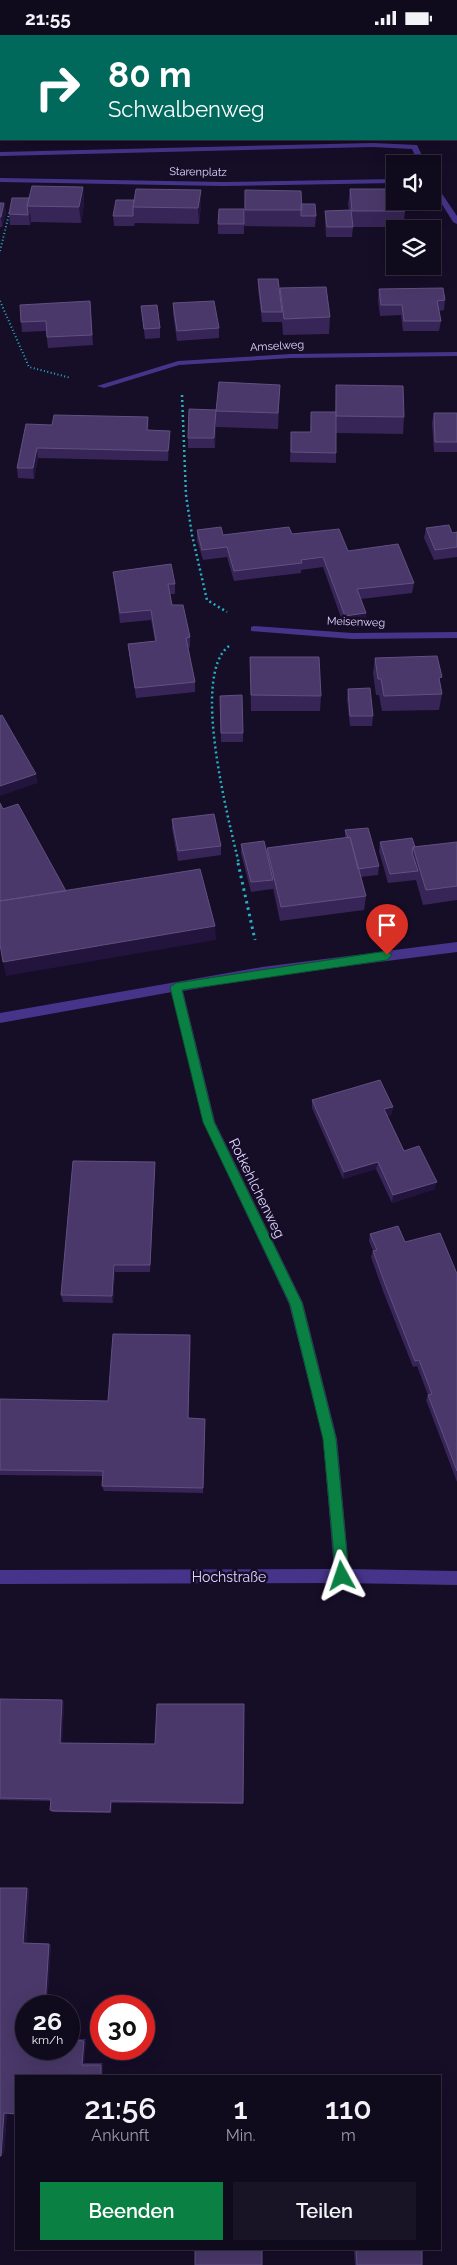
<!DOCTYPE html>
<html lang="de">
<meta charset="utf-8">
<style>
:root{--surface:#100a1d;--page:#191326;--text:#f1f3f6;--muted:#9c9aa4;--line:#302b3b;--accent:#0b8043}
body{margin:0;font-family:Raleway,sans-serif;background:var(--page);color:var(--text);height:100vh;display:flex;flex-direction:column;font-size:19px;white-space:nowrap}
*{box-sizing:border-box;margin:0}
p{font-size:16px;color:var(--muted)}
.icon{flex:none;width:28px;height:28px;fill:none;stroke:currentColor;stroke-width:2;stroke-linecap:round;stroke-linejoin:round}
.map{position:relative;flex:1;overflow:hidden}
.sheet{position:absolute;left:15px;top:2040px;width:426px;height:175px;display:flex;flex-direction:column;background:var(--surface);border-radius:0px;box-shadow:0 5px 20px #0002,0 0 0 1px var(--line)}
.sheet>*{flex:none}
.guide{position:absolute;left:0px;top:0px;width:458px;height:105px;box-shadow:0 5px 20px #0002,0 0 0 1px var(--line);background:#00695c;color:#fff;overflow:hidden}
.tools{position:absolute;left:386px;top:120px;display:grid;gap:10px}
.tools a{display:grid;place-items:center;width:55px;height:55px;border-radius:0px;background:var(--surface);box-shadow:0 5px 20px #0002,0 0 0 1px var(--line);font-size:25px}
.speed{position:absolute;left:15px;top:1960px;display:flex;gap:10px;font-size:25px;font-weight:700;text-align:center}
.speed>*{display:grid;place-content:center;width:65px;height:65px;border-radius:50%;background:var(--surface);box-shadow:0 5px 20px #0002,0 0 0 1px var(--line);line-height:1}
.speed small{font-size:12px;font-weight:400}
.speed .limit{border:8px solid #d22;background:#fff;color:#111}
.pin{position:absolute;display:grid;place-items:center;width:42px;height:42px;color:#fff;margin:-51px -21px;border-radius:50% 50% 50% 0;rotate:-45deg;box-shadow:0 0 5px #0007}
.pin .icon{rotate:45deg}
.me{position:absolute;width:55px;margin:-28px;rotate:355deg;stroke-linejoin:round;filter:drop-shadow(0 0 4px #0008)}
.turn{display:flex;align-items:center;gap:18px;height:105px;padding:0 25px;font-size:22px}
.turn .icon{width:65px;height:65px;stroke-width:2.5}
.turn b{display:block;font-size:35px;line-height:42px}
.eta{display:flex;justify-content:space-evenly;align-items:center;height:85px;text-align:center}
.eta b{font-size:30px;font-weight:600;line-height:35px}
.primary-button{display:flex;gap:10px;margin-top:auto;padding:10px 25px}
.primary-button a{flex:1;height:58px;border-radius:0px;background:var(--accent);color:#fff;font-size:20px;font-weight:600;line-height:58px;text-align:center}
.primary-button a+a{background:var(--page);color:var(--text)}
.status{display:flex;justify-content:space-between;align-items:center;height:35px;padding:0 25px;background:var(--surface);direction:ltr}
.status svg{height:14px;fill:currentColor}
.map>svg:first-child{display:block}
.green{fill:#102d32}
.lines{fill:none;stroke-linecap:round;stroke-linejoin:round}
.path-far2{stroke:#25b1c1;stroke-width:2;stroke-dasharray:1 2.5;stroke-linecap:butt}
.path-far1{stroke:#25b1c1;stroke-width:2.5;stroke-dasharray:2 3;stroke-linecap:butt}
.path{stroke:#25b1c1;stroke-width:3;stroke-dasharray:2.5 4;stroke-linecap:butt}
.minor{fill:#46348a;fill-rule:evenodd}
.wall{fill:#372557}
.shaded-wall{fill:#22143c}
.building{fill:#493869;stroke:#615080}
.route{fill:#0b8043;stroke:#07532c}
.labels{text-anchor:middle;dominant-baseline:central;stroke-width:5;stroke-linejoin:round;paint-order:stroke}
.far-street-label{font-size:11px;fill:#e0d3ff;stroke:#160d27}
.street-label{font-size:14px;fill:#e0d3ff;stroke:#160d27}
</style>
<div class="status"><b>21:55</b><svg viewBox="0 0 49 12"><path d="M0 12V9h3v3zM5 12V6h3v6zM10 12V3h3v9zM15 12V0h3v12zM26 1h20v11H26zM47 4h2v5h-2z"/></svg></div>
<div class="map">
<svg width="457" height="2230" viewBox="0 0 457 2230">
<rect width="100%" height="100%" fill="#160d27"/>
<!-- green -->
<path class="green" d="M0,0H457V44L456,1H1V41Z"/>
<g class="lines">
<!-- path-far2 -->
<path class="path-far2" d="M0,216L10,175
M0,266L29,332L71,343"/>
<!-- path-far1 -->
<path class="path-far1" d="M182,360L186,460L192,500L207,565L227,577
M229,611C190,640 229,786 239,829"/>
<!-- path -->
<path class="path" d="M238,828L255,905"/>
<!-- minor -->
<path class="minor" d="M373,108L417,110L426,129H419L412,114L373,112L0,121V117Z
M0,143L223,147L395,144V148L223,151L0,147Z
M432,144L457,181V189L453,187L432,153Z
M457,317V321L291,323L179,330L104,353L97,351L178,326L291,319Z
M254,591L352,598L457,597V603L352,604L251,596V592Z
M457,907V917L262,942L183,956L215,1087L303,1268L337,1404L349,1534L457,1536V1550L342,1548L0,1549V1535L334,1534L323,1404L289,1269L203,1087L172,957L0,988V978L262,932Z"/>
</g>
<!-- wall -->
<path class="wall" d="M0,62H1V101H0Z
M456,81H457V98L456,97Z
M83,152L84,168L81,188L31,187L30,190H10L9,179L29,163Z
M350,154L405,176L403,192H353L352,202H326L325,186V176L349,175L348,170Z
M201,155V171L199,189L135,188L134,191H114L113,181L134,165Z
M245,155L301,169L316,181L315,192L244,191Z
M0,168H4L6,178L2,192H0Z
M244,174V199H218V189Z
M258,244L280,258V253L330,282L329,299L283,300L282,287H262L258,254Z
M379,254L445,265L444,275L439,276L441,286L439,296H403L401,280L380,281L378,265Z
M90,266L93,310L48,313L46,296L22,297L21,287Z
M173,268L219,293V303L177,306L173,278Z
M141,271L160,293V303L145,304Z
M280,350L278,394L216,392L215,413H188V403L216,375Z
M336,350L404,382L403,399L336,398V428L290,427L291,397H310L311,377H335Z
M434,378H457V417H434L432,388Z
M148,382V395L170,406L168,426L38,423L34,444L18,443L17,433L52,390Z
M426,493L452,498L457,497V523V522L434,525L424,503Z
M197,495L223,500L292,499L348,516L414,548L412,558L361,564L366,578L365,587L344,591L323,532L301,535V538L234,546L227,522L203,525L197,505Z
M113,537L175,549V559H170L172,570L190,602V612L188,613L195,647V657L136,663L128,609L155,606L151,585L120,588Z
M250,622L321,661L320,676H251Z
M375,623L440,650L442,659L439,675L382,676L379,660H376L373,638Z
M348,654L373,681L372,691H350L347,664Z
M220,661L243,698V707H221Z
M172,784L221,811V820L178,826L172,794Z
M345,795L379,831L378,840L361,842L366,861L364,875L280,886L273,853V854L251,857L241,818V809L267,819V813L345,803Z
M380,807L415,812L457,807V865L423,870L416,845L388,848L379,816Z
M312,1065L393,1072L391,1080L387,1081L404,1116L435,1154L392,1168L376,1134L343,1144L312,1073Z
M155,1127V1135L150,1237H115L113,1268L63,1267L61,1260Z
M370,1199L405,1207L457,1239V1447L426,1365L428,1360L417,1331L413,1332L383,1256L371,1222L373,1216L369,1206Z
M191,1306L188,1383L205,1384L203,1458L104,1456L102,1451L103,1441L0,1440V1364L108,1366Z
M0,1664L62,1665L64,1668L62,1708L155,1709L244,1669L243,1769L112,1768V1778L52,1777L50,1775V1766L0,1765Z
M27,1853L29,1854L26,1908L51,1909L47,1971H26V2014H69V1992H74L73,2004H86L84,2028H103V2041L7,2078L4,2118L0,2121Z
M354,2214H422V2230H355Z"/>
<!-- shaded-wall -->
<path class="shaded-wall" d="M83,152L84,168L81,188L79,172Z
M201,155V171L199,189L198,173Z
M4,168L6,178L2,192L1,182Z
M30,177L31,187L30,190L29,180Z
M148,382L149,392L147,405V395Z
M216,382V392L215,413L214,403Z
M170,396V406L168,426V416Z
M37,413L38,423L34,444L33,433Z
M366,578L365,587L344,591L345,581Z
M36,739L38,748L0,761V751Z
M215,891L216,905L6,941L3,927Z
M393,1072L391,1080L383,1082L384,1074Z
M155,1127V1135L150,1237V1230Z
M378,1127L376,1134L343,1144L344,1137Z
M437,1147L435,1154L392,1168L393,1160Z
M114,1230L115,1237L113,1268L112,1261Z
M190,1300L191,1306L188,1389V1383Z
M62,1665L64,1668L62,1710L60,1708Z
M111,1766L112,1768V1778L110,1777Z
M27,1853L29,1854L26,1908H23Z
M49,1909H51L47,1971H45Z
M74,1992L73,2004L71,2005V1993Z
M86,2004L84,2028L82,2030L84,2006Z
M103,2028V2041H101V2030Z
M7,2076L4,2118L1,2121L4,2078Z"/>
<!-- building -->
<path class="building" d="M0,62H1V91H0Z
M32,151L83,152L79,172L27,171Z
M136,154L201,155L198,173L133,172Z
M350,154H395V166H404L405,176H352Z
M245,155L301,156L302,175H245Z
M12,163H29L27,171L28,180L9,179Z
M116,165H134L133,172V181H113Z
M0,168H4L1,182H0Z
M301,169H315L316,181H301Z
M219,174H244V189H218Z
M351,175L353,192H327L325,176Z
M258,244H278L282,277H262Z
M326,252L330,282L284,284L280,253Z
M443,253L445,265L437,266L441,286H404L402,270H381L379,254Z
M90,266L92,300L47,302L46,286L21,287L20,270Z
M214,266L219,293L177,296L173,268Z
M157,270L160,293L144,294L141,271Z
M219,347L280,350L278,378L216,376Z
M336,350L403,351L404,382L336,381Z
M189,374L216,375L214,403H188Z
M311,377H336V418L291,417V397H311Z
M434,378H457V407H435Z
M54,380L148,382L147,395L170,396L168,416L37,413L33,433H17L26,389L52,390Z
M449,490L452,498L457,497V512L435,515L426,493Z
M221,492L223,500L289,492L292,499L339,494L348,516L398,509L414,548L357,554L366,578L345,581L323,522L301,525L302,528L234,536L227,512L202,515L197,495Z
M171,529L175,549H168L172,570H183L190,602L186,603L195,647L135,653L128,609L156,606L151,575L120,578L113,537Z
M437,621L442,642L439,643L442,659L384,661L381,644H378L375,623Z
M250,622H319L321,661L251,660Z
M370,653L373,681H350L348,654Z
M242,660L243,698H221L220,661Z
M2,680L36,739L0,751V681Z
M0,768L3,774L18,769L66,856L0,866Z
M214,779L221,811L178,816L172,784Z
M368,793L379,831L358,834L350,802L348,803L345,795Z
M350,802L366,861L281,872L267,813Z
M412,803L415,812H413L412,818L418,836L390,839L380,807Z
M264,806L273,845L251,847L241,809Z
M457,807V851L426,855L413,812Z
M200,834L215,891L3,927L0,909V866Z
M380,1045L393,1072L384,1074L404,1116L419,1111L437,1147L393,1160L378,1127L344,1137L312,1065Z
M73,1126L155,1127L150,1230H114L112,1261L61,1260Z
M398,1191L405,1207L440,1198L457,1239V1436L428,1360L432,1359L419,1325L415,1326L385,1249L373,1216L377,1215L370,1199Z
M113,1299L190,1300L188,1383L205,1384L203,1453L102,1451L103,1436L0,1435V1364L108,1366Z
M0,1664L62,1665L60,1708L155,1709L157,1669H244L243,1768L111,1766L110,1777L55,1776L50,1775L51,1764L0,1763Z
M0,1853H27L23,1908L49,1909L45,1971H26V2014H69V1993H71V2005L84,2006L82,2030H101V2041H16V2079L4,2078L1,2121H0Z
M195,2214H262V2230H195Z
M356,2214H422V2230H357Z"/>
<!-- route -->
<path class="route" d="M387,916L392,920L387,925L182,955L214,1087L302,1268L336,1404L349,1541L347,1546L342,1548L338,1546L336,1541L323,1404L290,1269L203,1087L170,952L176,948Z"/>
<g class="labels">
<!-- far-street labels -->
<g class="far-street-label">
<text transform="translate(198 137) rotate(1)">Starenplatz</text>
<text transform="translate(277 311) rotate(-3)">Amselweg</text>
<text transform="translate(356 587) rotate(2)">Meisenweg</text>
</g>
<!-- street labels -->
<g class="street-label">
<text transform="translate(257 1153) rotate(64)">Rotkehlchenweg</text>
<text x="229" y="1542">Hochstraße</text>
</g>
</g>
</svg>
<div class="tools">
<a><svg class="icon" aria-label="sound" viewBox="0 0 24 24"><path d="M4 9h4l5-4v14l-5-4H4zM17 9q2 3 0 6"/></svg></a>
<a><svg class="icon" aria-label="layers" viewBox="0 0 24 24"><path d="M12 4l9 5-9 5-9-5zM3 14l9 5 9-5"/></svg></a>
</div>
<div class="speed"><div>26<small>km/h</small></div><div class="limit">30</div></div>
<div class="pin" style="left:387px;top:920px;background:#d93025"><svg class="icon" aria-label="arrive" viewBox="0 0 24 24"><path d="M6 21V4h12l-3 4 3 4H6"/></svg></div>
<svg class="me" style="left:342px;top:1541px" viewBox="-20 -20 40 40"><path d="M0-17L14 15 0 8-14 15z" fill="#0b8043" stroke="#fff" stroke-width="4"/></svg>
<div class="guide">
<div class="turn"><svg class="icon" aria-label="right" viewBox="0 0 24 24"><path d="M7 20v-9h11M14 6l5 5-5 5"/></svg><div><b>80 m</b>Schwalbenweg</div></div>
</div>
<section class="sheet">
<div class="eta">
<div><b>21:56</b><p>Ankunft</p></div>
<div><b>1</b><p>Min.</p></div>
<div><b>110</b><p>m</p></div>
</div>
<div class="primary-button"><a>Beenden</a><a>Teilen</a></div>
</section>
</div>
